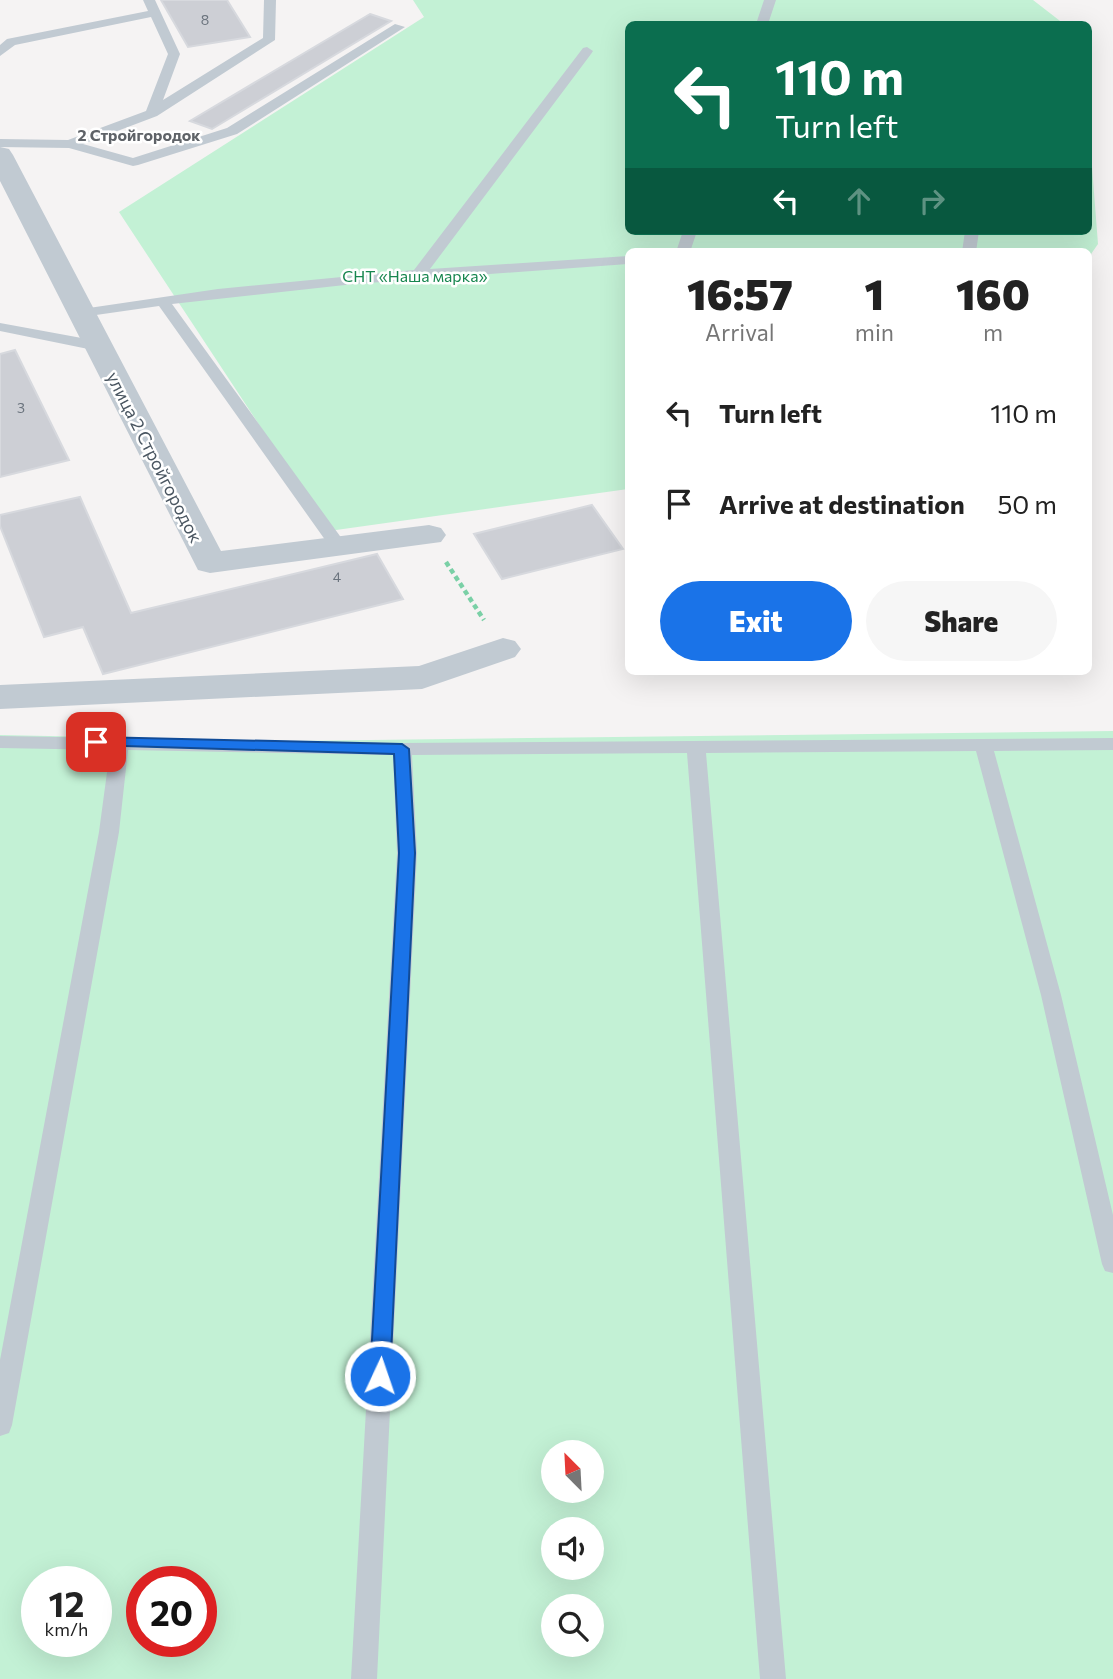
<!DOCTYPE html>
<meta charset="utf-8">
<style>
:root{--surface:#fff;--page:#f6f6f6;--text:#222;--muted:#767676;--accent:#1a73e8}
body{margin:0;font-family:Commissioner,sans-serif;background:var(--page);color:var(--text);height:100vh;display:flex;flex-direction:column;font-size:26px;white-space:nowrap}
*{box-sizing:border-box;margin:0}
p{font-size:23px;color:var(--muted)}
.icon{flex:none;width:38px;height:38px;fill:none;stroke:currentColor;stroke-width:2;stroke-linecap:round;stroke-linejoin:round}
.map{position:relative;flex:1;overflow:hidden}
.sheet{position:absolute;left:625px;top:248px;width:467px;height:427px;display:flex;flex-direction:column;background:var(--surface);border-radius:10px;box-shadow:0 7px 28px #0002}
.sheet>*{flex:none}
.hud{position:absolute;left:625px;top:21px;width:467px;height:214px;border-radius:10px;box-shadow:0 7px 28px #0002;background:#0b6e4f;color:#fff;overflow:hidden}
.needle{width:46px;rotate:336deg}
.controls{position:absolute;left:541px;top:1440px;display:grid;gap:14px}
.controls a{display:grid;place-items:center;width:63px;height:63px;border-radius:50%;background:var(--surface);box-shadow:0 7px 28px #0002;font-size:35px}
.speed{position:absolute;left:21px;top:1566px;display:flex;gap:14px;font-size:35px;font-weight:700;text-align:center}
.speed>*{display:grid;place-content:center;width:91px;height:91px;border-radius:50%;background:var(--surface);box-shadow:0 7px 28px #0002;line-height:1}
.speed small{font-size:18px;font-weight:400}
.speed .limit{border:10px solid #d22;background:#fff;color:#111}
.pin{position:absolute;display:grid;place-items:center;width:60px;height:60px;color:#fff;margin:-30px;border-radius:14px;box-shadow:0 4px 10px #0006}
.me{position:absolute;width:77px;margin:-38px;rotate:3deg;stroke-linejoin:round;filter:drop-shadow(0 0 5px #0008)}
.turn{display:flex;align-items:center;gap:24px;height:147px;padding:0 35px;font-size:32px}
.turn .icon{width:91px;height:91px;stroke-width:2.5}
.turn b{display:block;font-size:49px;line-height:60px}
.lanes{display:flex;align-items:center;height:66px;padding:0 35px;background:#0003;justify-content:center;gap:35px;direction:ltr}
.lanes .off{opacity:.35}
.eta{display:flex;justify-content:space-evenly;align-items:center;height:119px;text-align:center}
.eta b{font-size:42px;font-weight:800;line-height:49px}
.action{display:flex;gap:14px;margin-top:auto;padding:14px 35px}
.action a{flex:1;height:80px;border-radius:42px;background:var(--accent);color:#fff;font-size:28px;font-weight:800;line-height:80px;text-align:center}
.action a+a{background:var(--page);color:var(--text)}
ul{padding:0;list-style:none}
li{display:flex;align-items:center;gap:21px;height:91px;padding:0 35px}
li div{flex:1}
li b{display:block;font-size:26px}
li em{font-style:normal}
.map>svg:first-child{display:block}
.green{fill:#c3f1d5;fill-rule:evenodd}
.building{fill:#cdcfd5;stroke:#d7d9de;stroke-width:2}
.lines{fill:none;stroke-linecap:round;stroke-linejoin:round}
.path{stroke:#7ad0a6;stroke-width:4.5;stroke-dasharray:5 3.5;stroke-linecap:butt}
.service{fill:#c1cad2;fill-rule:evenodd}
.minor{fill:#c1cad2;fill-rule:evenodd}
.route{fill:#1a73e8;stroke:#114b97;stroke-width:2}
.labels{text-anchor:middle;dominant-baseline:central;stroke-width:5;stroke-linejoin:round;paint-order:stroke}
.number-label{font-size:14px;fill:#6b747e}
.far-neighbourhood-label{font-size:16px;font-weight:bold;fill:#5f6368;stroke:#fff}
.far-park-label{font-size:16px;fill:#17864f;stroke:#fff}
.street-label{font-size:18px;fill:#4a5661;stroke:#fff}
</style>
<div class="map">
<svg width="1113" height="1679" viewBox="0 0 1113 1679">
<rect width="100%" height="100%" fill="#f5f3f3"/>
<!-- green -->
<path class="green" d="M413,0H1033L1064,24H628V231H1088L1089,128L1098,244L1089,257L1088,252H628V489L329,531L119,212L424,17Z
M1113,731V1679H0V735L290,741ZM553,1452H592V1491H553ZM553,1530H592V1568H553ZM37,1582H96V1642H37ZM142,1582H201V1642H142ZM553,1606H592V1645H553Z"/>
<!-- building -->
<path class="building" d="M161,0H227L250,37L188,47Z
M370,14L391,21L212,129L190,121Z
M15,350L69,460L0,477V354Z
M80,497L131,613L377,554L403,599L103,674L83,627L44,637L0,526V515Z
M592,505L623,549L502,579L474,534Z"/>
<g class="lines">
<!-- path -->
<path class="path" d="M446,562L484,620"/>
<!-- service -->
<path class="service" d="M143,0H155L180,54L163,100L263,38L264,0H276L275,40L157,116L83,144L133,158L227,128L395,24L405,27L237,134L138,165L133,166L69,148L0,147V139L68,140L146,111L168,54L151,17L15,45L0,56V45L7,39L148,11Z
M764,0H776L768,24H756Z
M587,47L593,51L591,54L430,269L628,256V264L354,284L172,304L345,543L347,547L345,551H333L159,306L82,317L75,313L82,309L218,289L414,270L583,48Z
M683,231H697L690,252H676Z
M965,231H979L976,252H962Z
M0,323L98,341L106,346L98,351L0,331Z
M0,736L402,743L1113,738V750L994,751L1061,995L1113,1215V1273L1105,1271L1102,1264L1041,995L976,751L706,753L786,1679H760L687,753L412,755L417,853L377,1679H351L397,853L393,755L128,750L119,832L12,1425L9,1433L0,1436V1360L99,832L110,750L0,748Z"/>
<!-- minor -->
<path class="minor" d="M0,147L9,149L13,155L221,551L429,525L441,528L446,535L441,542L210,573L198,570L0,181Z
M503,638L515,641L521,649L515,657L422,689L0,709V685L419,666Z"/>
</g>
<!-- route -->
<path class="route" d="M96,737L402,744L409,749L415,853L390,1376L387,1382L380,1385L373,1382L370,1376L399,853L394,754L91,745L88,742L91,738Z"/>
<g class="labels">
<!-- number labels -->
<g class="number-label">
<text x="205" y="19">8</text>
<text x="21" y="407">3</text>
<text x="337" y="576">4</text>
</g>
<!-- far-neighbourhood labels -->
<g class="far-neighbourhood-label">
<text x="139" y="134">2 Стройгородок</text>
</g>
<!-- far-park labels -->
<g class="far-park-label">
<text x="415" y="275">СНТ «Наша марка»</text>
</g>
<!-- street labels -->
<g class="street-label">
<text transform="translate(155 457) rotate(63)">улица 2 Стройгородок</text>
</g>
</g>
</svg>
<div class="controls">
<a><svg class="needle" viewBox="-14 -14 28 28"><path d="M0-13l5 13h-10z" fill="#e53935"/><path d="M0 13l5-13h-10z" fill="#767676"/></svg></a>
<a><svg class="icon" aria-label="sound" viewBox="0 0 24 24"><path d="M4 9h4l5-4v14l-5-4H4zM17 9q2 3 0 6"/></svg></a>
<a><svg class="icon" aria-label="search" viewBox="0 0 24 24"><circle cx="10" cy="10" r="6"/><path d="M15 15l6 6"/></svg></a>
</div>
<div class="speed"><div>12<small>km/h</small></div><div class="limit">20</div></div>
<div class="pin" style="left:96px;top:742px;background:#d93025"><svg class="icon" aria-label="arrive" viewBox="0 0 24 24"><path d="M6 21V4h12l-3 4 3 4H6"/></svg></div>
<svg class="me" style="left:380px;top:1376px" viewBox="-20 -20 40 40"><circle r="17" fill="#1a73e8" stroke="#fff" stroke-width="3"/><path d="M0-11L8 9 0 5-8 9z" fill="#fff"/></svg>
<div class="hud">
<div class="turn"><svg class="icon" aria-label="left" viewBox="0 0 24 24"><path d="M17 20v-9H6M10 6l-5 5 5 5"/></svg><div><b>110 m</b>Turn left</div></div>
<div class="lanes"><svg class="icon" aria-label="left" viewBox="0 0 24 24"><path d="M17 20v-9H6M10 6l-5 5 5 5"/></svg><svg class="icon off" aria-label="ahead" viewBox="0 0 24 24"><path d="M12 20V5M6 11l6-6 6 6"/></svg><svg class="icon off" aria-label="right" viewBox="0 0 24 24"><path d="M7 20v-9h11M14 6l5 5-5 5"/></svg></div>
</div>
<section class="sheet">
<div class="eta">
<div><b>16:57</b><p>Arrival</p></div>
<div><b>1</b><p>min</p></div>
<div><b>160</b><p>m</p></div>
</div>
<ul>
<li><svg class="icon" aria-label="left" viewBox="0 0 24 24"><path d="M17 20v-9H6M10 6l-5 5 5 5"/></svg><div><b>Turn left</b></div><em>110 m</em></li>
<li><svg class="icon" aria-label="arrive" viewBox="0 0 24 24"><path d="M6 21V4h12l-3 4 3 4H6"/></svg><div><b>Arrive at destination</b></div><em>50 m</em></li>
</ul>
<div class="action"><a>Exit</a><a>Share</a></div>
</section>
</div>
